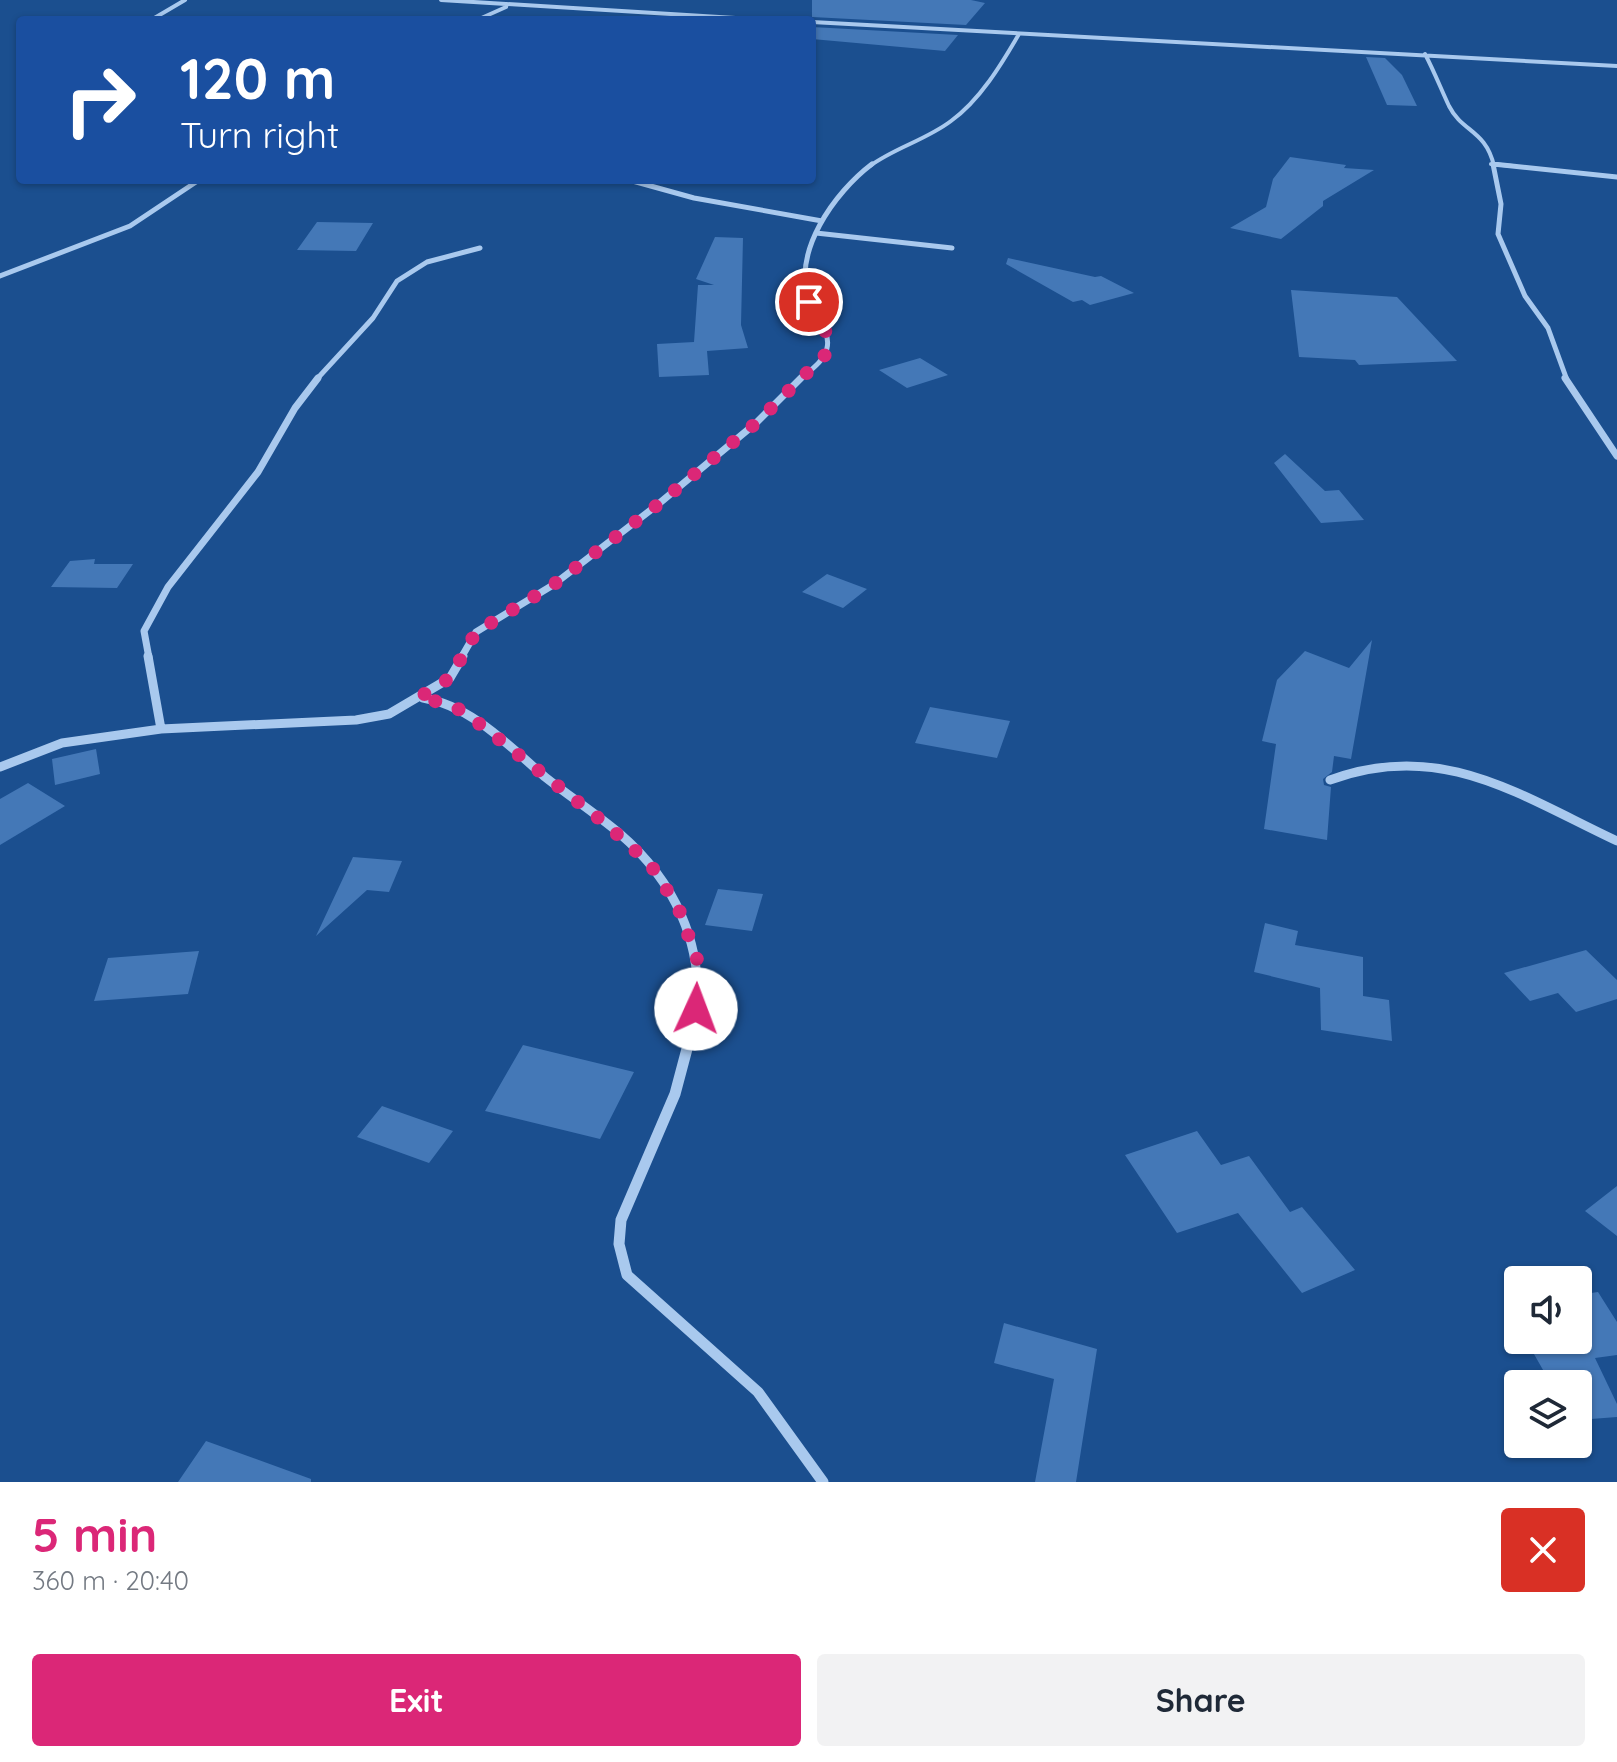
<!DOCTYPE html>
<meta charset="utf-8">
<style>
:root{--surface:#fff;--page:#f2f2f3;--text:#1f2937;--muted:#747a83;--accent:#db2777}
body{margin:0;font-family:Quicksand,sans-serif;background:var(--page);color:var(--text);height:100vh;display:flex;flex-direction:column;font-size:30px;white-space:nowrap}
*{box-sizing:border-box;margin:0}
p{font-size:26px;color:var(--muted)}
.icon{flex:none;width:44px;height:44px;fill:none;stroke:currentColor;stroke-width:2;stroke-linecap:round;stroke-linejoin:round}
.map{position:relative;height:1482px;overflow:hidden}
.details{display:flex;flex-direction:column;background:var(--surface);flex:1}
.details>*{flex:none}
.top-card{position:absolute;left:16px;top:16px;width:800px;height:168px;border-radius:8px;box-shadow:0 2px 6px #0004;background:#1a4fa0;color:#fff;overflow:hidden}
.tools{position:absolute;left:1504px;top:1266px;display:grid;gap:16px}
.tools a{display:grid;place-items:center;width:88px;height:88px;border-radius:8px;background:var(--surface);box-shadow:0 2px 6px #0004;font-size:40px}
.pin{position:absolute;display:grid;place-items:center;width:68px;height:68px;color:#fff;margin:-34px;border:4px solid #fff;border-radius:50%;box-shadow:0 2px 8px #0007}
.me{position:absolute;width:88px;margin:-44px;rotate:2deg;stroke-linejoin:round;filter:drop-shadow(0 0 6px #0008)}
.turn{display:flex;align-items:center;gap:28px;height:168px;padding:0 32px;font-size:36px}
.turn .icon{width:104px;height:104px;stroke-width:2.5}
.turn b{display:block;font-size:56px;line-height:68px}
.round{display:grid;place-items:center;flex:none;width:84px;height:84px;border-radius:8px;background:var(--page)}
.head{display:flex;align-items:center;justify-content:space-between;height:136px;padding:0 32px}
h1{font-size:48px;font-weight:700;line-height:60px;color:var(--accent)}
.primary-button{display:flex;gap:16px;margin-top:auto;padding:16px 32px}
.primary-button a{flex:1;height:92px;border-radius:8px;background:var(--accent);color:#fff;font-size:32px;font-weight:700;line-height:92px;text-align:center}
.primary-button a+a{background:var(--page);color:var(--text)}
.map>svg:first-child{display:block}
.building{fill:#4478b7}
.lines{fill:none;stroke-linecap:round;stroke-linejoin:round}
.minor-far4{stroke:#a9c9ee;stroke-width:4}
.minor-far3{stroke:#a9c9ee;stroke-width:5}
.minor-far2{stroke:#a9c9ee;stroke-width:7}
.minor-far1{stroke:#a9c9ee;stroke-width:9}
.minor{stroke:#a9c9ee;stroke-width:11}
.route{stroke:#db2777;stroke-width:14;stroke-dasharray:0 25.2}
</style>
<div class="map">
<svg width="1617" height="1482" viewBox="0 0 1617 1482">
<rect width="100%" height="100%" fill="#1b4f8f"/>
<!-- building -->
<path class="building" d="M812,0H971L985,3L966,25L812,17Z
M812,27L958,35L945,51L812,39Z
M1366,57L1385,58L1402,75L1417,106L1387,105Z
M1290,157L1346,165L1344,168L1374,170L1323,201V206L1281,239L1230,228L1266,207L1273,179Z
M317,222L373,223L356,251L297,250Z
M715,237L743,238L741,325L748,348L707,351L709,375L659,377L657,344L694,342L698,285H714L696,279Z
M1008,258L1095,277L1101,276L1134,293L1090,305L1082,300L1073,302L1006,264Z
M1291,290L1397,297L1457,361L1359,365L1355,360L1299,357Z
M920,358L948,375L907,388L879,370Z
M1285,454L1325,491L1339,490L1364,520L1321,523L1274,463Z
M95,559L94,564H133L117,588L51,587L70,561Z
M827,574L867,589L843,608L802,592Z
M1372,640L1351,759L1334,756L1332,772L1323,779L1324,785L1331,787L1327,840L1264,829L1276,744L1262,741L1277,680L1305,651L1349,668Z
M930,707L1010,721L997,758L915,743Z
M96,749L100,774L55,785L52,759Z
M28,783L65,806L0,845V799Z
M353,857L402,861L389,892L367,890L316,936Z
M718,889L763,894L752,931L705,925Z
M1265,923L1298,931L1295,945L1363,957V996L1389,1000L1392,1041L1321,1030L1320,988L1254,972Z
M1586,950L1617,980V999L1576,1012L1558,993L1530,1001L1504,973Z
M199,951L188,994L94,1001L108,958Z
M523,1045L634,1072L600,1139L485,1111Z
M382,1106L453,1131L429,1163L357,1137Z
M1197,1131L1221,1165L1249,1156L1290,1212L1302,1207L1355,1270L1302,1293L1238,1213L1177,1233L1125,1155Z
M1617,1186V1236L1585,1211Z
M1598,1292L1617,1322V1355L1595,1358L1617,1404V1417L1578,1420V1384H1551L1526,1340H1578V1295Z
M1004,1323L1097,1349L1076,1482H1035L1054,1379L994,1363Z
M206,1441L311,1479V1482H178Z"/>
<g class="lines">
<!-- minor-far4 -->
<path class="minor-far4" d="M441,0L767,20
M151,20L185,0
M477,20L506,7
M812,22L1617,66
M1425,54C1434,71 1441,89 1449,106C1462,132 1486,130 1494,166
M1491,164L1513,166
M870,166C894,148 926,140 951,121C980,100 1001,65 1019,34"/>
<!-- minor-far3 -->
<path class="minor-far3" d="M1493,164L1501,204L1498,234L1525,296L1548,328L1567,380
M1493,164L1617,177
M629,180L694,198L822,221
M816,233L952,248
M0,276L130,226L199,180
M316,380L373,318L397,281L427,262L480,248
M799,380C808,372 825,361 827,348C831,331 815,318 810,303C790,253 835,192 872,164"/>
<!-- minor-far2 -->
<path class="minor-far2" d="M1565,378L1617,456
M149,658L144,631L168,587L258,472L295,408L318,378
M461,658L476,632L553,585L656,506L756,423L801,378"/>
<!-- minor-far1 -->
<path class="minor-far1" d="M148,656L161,729
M423,698C472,706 509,746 545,777C569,796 595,813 619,833C674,880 705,945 696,1017
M0,767L62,743L161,729L356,720L389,714L450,678L463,656
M1330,780C1441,739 1519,795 1617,841"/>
<!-- minor -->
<path class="minor" d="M696,1015L675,1094L621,1220L619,1244L627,1275L758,1392L823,1482"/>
</g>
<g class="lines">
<!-- route -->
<path class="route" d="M696,1009L698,962L678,907L650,864L607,825L481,725L451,704L418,698L450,678L476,632L553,585L656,506L756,423L825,355C834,335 818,319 809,302"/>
</g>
</svg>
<div class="tools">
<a><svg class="icon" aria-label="sound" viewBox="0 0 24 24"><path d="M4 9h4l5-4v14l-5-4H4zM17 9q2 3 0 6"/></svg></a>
<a><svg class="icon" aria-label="layers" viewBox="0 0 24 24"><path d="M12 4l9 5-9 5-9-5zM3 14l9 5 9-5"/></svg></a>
</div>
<div class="pin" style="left:809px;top:302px;background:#d93025"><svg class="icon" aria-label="arrive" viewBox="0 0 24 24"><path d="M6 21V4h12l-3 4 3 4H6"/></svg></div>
<svg class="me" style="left:696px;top:1009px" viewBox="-20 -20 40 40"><circle r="19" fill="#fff"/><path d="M0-13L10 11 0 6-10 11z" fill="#db2777"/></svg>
<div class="top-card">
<div class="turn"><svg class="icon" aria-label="right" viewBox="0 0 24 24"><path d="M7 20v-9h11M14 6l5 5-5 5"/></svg><div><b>120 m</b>Turn right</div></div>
</div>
</div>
<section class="details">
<div class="head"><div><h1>5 min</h1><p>360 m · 20:40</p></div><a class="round" style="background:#d93025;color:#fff"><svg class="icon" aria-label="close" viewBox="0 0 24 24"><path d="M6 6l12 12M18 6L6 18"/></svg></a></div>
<div class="primary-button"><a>Exit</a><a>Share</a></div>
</section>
